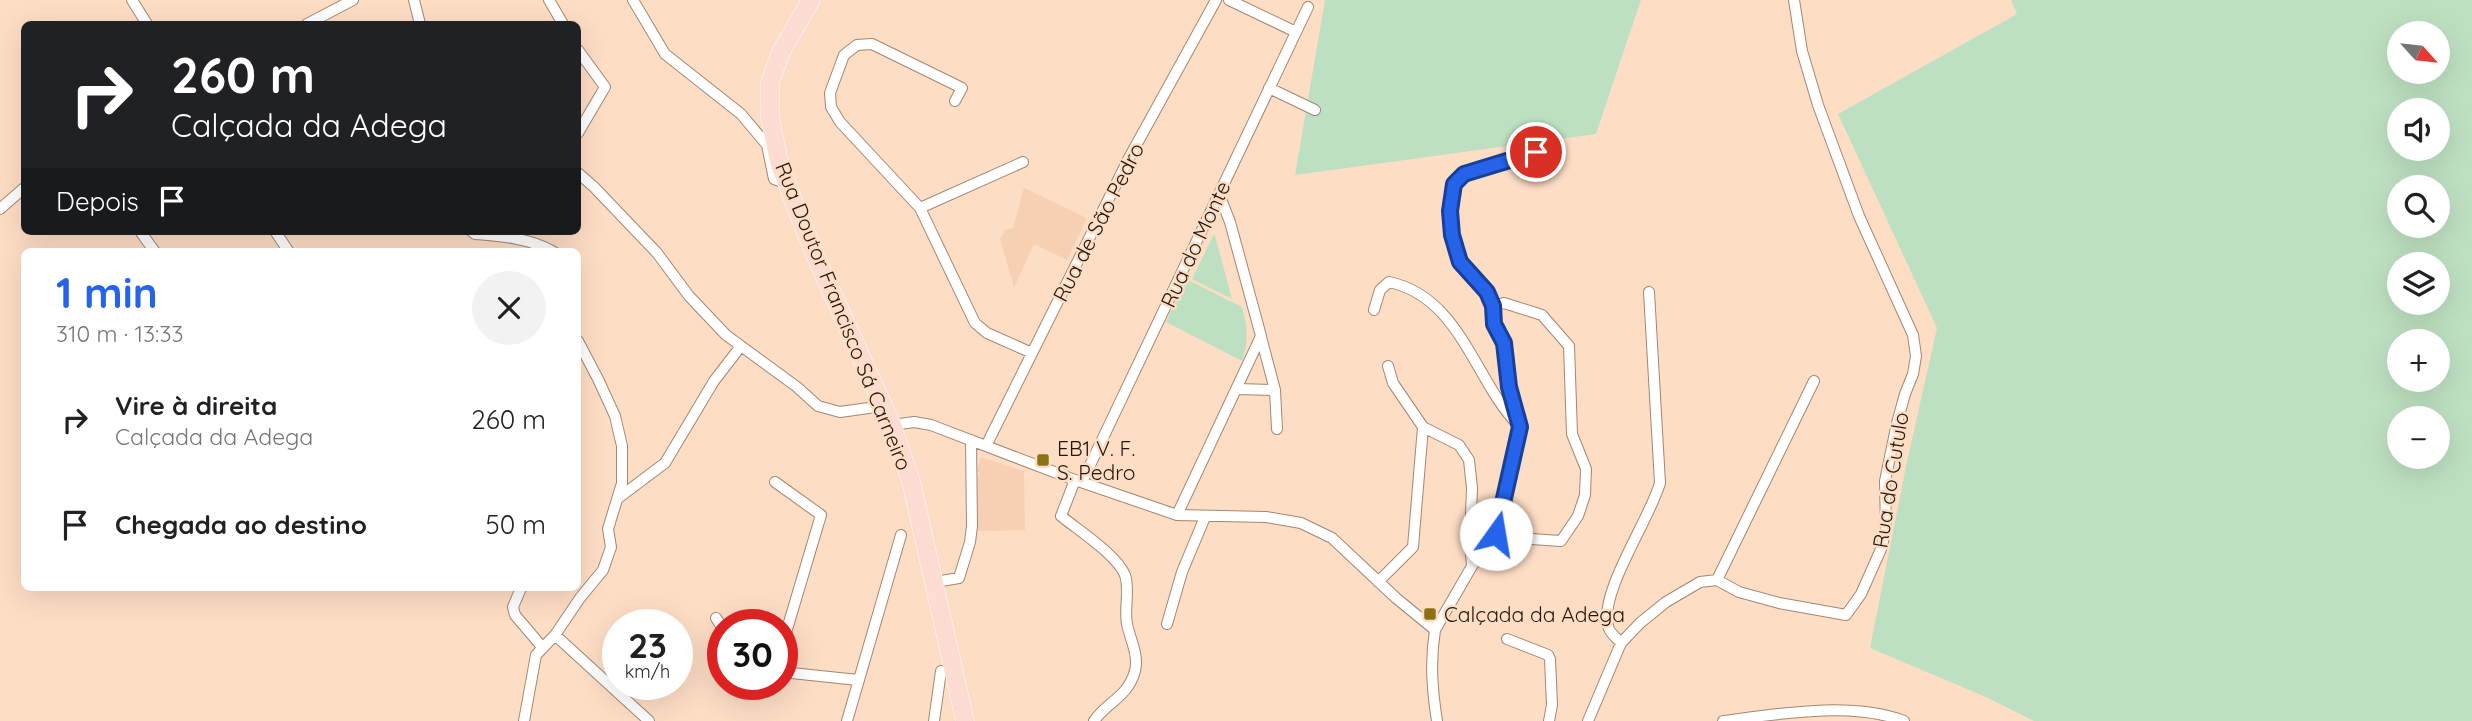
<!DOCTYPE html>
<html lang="pt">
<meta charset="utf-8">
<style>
:root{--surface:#fff;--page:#f2f2f2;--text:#202124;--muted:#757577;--accent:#2563eb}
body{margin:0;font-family:Quicksand,sans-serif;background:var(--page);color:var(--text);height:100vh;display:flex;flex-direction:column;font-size:26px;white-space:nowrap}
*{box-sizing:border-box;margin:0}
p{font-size:23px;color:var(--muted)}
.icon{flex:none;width:38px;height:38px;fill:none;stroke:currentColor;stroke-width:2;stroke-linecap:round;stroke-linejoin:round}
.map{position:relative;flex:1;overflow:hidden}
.side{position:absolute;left:21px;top:248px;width:560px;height:343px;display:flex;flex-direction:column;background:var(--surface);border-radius:10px;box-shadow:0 7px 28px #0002}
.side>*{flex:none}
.banner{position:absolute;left:21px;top:21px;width:560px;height:214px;border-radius:10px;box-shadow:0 7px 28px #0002;background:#202124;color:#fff;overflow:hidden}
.needle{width:46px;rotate:117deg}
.fabs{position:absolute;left:2387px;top:21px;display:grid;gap:14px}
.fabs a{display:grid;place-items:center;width:63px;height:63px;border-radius:50%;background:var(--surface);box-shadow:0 7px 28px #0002;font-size:35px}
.speed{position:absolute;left:602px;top:609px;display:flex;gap:14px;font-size:35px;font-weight:700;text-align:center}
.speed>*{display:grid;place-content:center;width:91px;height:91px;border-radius:50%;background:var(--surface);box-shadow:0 7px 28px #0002;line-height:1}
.speed small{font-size:18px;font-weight:400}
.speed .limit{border:10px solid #d22;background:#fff;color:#111}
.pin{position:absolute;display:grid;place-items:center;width:60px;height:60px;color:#fff;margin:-30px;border:4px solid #fff;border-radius:50%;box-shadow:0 2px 7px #0007}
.me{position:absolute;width:77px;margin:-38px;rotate:13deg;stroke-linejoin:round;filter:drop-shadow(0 0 5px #0008)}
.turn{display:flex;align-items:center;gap:24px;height:147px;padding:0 35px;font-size:32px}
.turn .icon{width:91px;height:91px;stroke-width:2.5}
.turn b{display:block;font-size:49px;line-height:60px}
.then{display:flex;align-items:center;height:66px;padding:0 35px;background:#0003;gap:14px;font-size:26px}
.round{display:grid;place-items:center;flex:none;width:74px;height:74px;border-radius:37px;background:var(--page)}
.overview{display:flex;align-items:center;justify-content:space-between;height:119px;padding:0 35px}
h1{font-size:42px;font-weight:800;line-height:52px;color:var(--accent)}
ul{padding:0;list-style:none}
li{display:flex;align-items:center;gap:21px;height:105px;padding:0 35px}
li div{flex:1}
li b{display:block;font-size:26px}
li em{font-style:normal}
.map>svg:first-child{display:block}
.built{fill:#f7d0b4}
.green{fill:#bee0c2;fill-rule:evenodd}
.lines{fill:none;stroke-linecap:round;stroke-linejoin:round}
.street-casing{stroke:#a48670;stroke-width:12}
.primary-casing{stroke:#fff;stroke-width:19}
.street{stroke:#fff;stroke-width:10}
.primary{stroke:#fddcd4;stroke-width:18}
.route-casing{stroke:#184099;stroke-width:18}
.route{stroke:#2563eb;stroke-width:12}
.poi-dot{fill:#8b7215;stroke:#feddc5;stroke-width:2.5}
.labels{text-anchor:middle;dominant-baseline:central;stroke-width:5;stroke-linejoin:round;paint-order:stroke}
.street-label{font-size:21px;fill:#22170e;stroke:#feddc5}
.poi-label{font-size:21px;fill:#22170e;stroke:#feddc5;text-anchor:start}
</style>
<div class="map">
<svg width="2472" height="721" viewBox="0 0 2472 721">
<rect width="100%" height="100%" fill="#feddc5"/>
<!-- built -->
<path class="built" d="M1024,188L1087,218L1067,260L1034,244L1014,288L1000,239L1005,230L1013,228Z
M981,457L1024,471L1025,530L978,531L977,479L980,473L977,471Z"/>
<!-- green -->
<path class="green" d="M1325,0H1641L1596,134L1295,175Z
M2011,0H2472V721H2034L1986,697L1870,648L1906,466L1937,328L1838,114L2017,14ZM2438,33V72H2399V33ZM2399,110H2438V149H2399ZM2399,187H2438V226H2399ZM2438,264V303H2399V264ZM2399,341H2438V380H2399ZM2399,418H2438V457H2399Z
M1214,234L1216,239L1232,299L1192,279Z
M1186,279L1242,307C1248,327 1249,341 1242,361L1166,322Z"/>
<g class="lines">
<!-- street casing -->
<g class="street-casing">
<path id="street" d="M132,0L147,24
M414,0L420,24
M549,0L563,24
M633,0L665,54L741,114L767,145L774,179L788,184
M1229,0L1296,32
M307,24L353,0
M578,50L605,87L578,133
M1269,88L1315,110
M955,101L962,88L872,44L857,45L844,55L830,93L831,107L840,122L920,208L975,323L987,333L1032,353
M578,173L594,187L657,253L689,296L726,335L797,387L818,406L840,412L883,406
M920,208L1023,162
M0,209L24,188
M140,231L155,252
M275,231L289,252
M471,231L475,234C502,236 529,238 554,252
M1493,306L1504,303L1542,315L1569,346L1572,434L1586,469L1585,495L1578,516L1561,541L1518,538L1510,526L1511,509L1504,498
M1374,310L1380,290L1389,282C1460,297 1474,379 1518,425
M1388,366L1393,383L1423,427L1459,445L1469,460L1472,488L1470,542L1472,566
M1238,389L1275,390L1261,337
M1275,390L1277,429
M892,425L914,422L931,425L1075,480L1177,515L1266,517L1301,523L1332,538L1396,598L1435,630C1430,662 1432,689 1437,721
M986,446L1129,158L1216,0
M1075,480L1061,516C1078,530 1117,555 1125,575C1130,589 1124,608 1127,624C1130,639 1139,655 1135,671C1128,697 1107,702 1094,721
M775,482L821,515L782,646
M1082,482L1308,7
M617,499L665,463L714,381L741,346
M1177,515L1261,336L1230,222L1219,194
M1717,580L1814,381
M935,582L959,578L970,542L972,526L971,440
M1378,582L1413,547L1423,427
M521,588L513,607L515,615L543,648
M716,618L723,629
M1167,624L1182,572L1205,517
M1435,630L1472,566L1496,534L1520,427L1509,387L1504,343L1494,324L1493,306L1487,292L1460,262L1452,235L1450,211L1454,184L1464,174L1536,152
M555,635L649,721
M1507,639L1548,655L1550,659L1552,705L1549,721
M1621,643C1617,638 1609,633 1608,626C1599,592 1650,519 1660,483L1649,292
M782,672L858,680
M524,721L536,655L555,635L580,598L603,570L611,547L608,529L622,483V446L615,416L598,379L578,341
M847,721L901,535
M934,721L941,671
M1588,721L1621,643L1640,623L1666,602L1700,582L1717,580L1739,592L1779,603L1846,615L1861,594L1881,549L1886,529L1885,481L1897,423L1905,394L1913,374L1916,356L1913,335L1859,216L1818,105L1802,51L1794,0
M1723,721C1778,714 1851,701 1904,721"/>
</g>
<!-- primary casing -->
<g class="primary-casing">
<path id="primary" d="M811,0L781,52L770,82V118L779,161L796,208L819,264L892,425L911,481L965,721"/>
</g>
<!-- street -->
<use href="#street" class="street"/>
<!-- primary -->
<use href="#primary" class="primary"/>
</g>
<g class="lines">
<!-- route casing -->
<g class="route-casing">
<path id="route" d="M1496,534L1520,427L1509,387L1504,343L1494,324L1493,306L1487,292L1460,262L1452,235L1450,211L1454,184L1464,174L1536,152"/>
</g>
<!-- route -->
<use href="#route" class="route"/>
</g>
<!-- markers -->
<g class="poi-dot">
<rect x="1036" y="453" width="14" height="14" rx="3.5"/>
<rect x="1423" y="607" width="14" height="14" rx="3.5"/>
</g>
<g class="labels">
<!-- street labels -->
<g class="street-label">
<text transform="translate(1098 222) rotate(-63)">Rua de São Pedro</text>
<text transform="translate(1195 244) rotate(-65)">Rua do Monte</text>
<text transform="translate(844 316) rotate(68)">Rua Doutor Francisco Sá Carneiro</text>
<text transform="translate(1890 480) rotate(-81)">Rua do Cutulo</text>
</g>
<!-- poi labels -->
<g class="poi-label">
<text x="1057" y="448">EB1 V. F.<tspan x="1057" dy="24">S. Pedro</tspan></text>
<text x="1444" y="614">Calçada da Adega</text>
</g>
</g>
</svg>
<div class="fabs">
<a><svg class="needle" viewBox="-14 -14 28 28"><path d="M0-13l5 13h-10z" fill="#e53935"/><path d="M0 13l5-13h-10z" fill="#757577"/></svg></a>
<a><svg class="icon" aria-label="sound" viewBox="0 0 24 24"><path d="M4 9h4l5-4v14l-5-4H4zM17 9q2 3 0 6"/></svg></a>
<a><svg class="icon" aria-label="search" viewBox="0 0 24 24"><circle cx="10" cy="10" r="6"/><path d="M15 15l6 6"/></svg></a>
<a><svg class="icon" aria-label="layers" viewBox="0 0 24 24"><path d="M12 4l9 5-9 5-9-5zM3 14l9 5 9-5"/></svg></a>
<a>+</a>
<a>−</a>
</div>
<div class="speed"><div>23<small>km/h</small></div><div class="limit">30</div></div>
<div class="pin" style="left:1536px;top:152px;background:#d93025"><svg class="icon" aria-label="arrive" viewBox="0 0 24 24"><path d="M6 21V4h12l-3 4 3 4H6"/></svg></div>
<svg class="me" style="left:1496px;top:534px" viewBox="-20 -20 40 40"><circle r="19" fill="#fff"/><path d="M0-13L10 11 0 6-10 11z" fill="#2563eb"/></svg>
<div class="banner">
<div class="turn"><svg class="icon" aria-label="right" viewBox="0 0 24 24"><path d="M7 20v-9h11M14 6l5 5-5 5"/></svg><div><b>260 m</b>Calçada da Adega</div></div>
<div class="then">Depois<svg class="icon" aria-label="arrive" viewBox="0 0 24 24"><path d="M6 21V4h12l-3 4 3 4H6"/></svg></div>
</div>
<section class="side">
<div class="overview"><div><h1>1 min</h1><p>310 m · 13:33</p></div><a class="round"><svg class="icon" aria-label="close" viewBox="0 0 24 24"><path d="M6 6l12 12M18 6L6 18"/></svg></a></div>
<ul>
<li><svg class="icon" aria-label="right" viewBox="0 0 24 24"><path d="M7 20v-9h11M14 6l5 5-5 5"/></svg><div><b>Vire à direita</b><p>Calçada da Adega</p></div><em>260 m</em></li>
<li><svg class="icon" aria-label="arrive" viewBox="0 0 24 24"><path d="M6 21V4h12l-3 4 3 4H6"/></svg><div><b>Chegada ao destino</b></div><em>50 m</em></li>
</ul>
</section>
</div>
